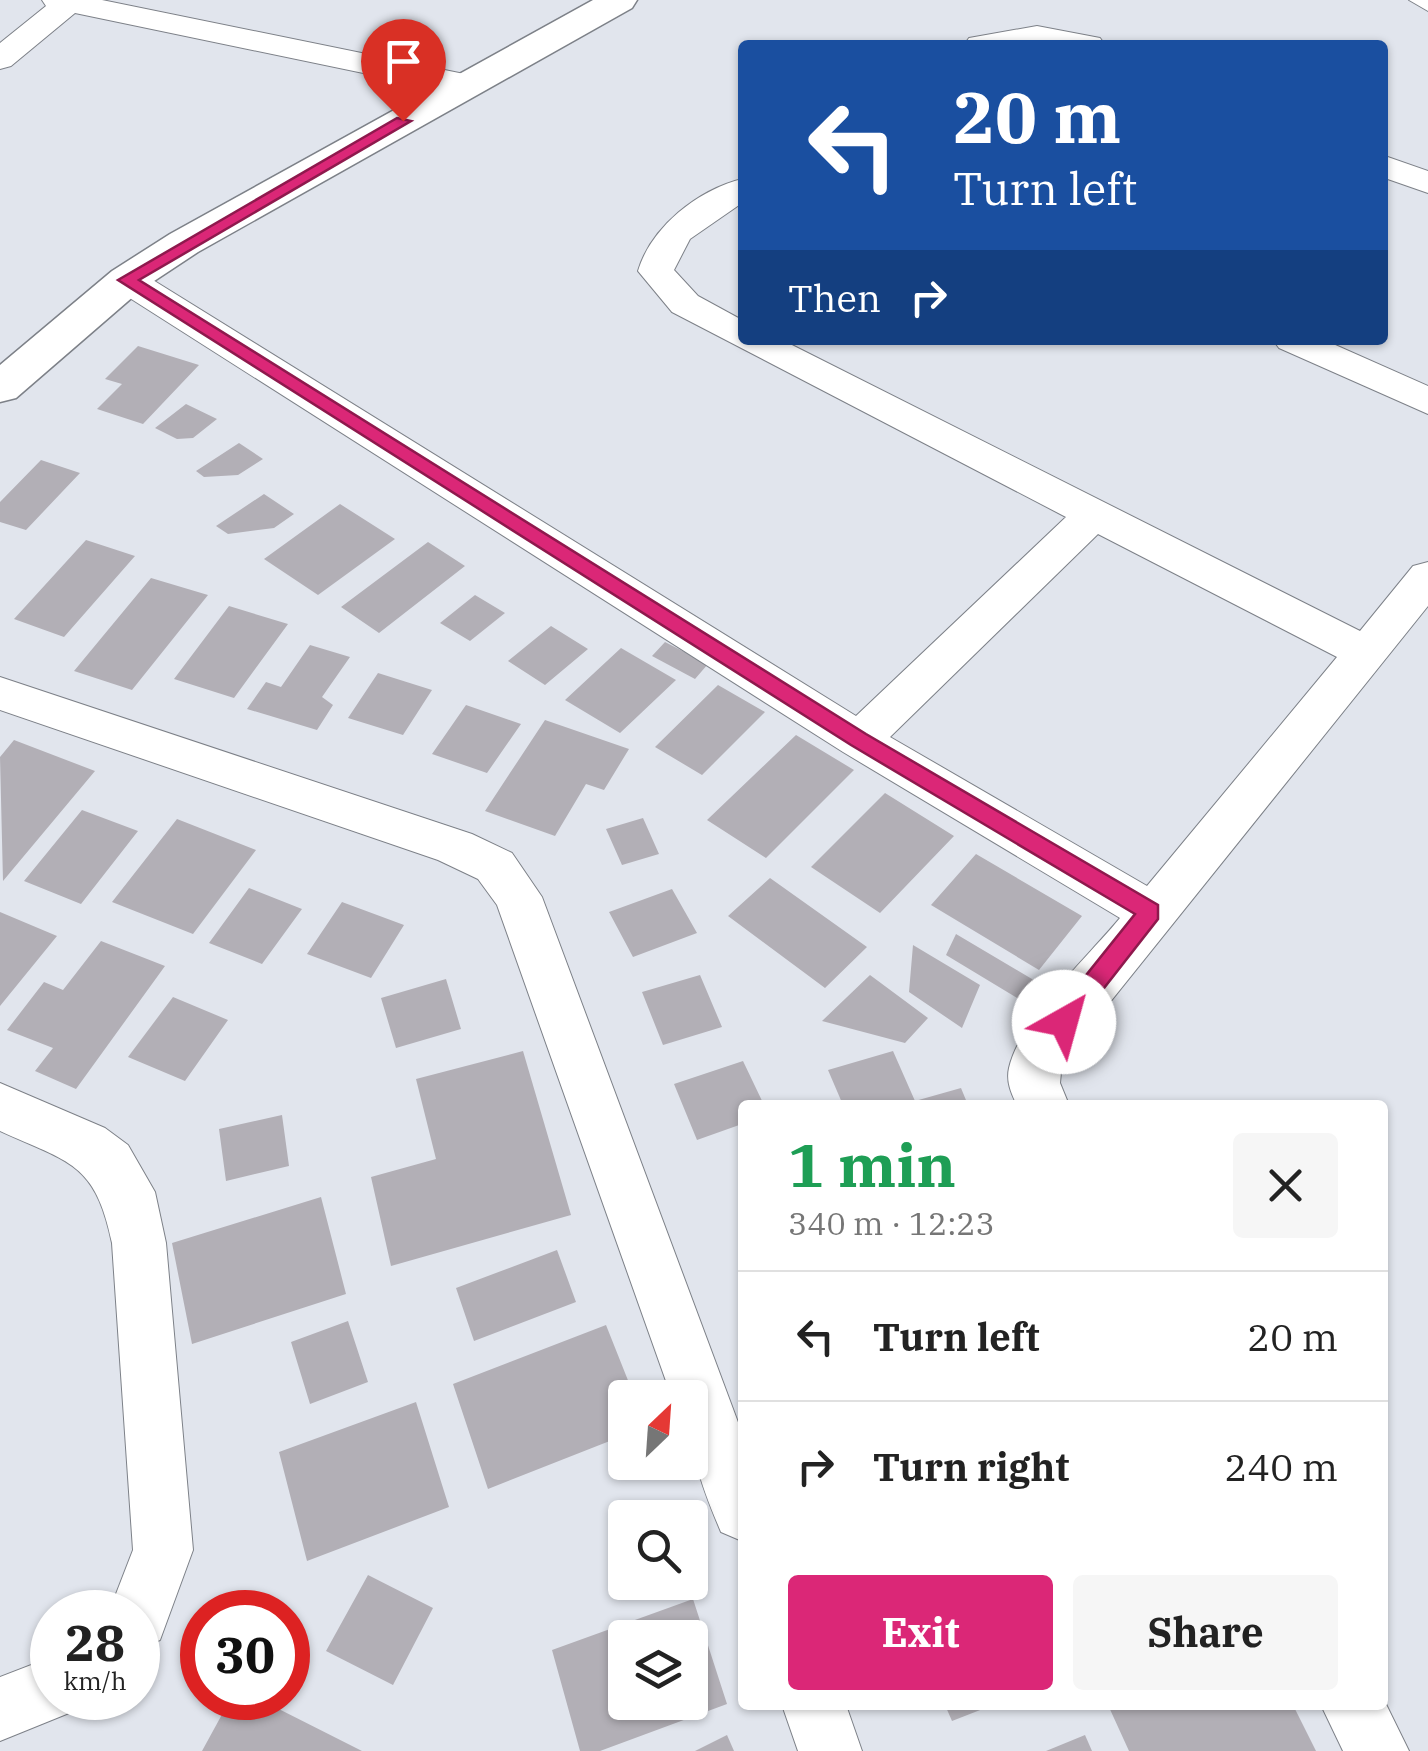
<!DOCTYPE html>
<meta charset="utf-8">
<style>
:root{--surface:#fff;--page:#f6f6f6;--text:#222;--muted:#767676;--line:#e0e0e0;--accent:#db2777}
body{margin:0;font-family:"IBM Plex Serif",serif;background:var(--page);color:var(--text);height:100vh;display:flex;flex-direction:column;font-size:38px;white-space:nowrap}
*{box-sizing:border-box;margin:0}
p{font-size:32px;color:var(--muted)}
.icon{flex:none;width:55px;height:55px;fill:none;stroke:currentColor;stroke-width:2;stroke-linecap:round;stroke-linejoin:round}
.map{position:relative;flex:1;overflow:hidden}
.details{position:absolute;left:738px;top:1100px;width:650px;height:610px;display:flex;flex-direction:column;background:var(--surface);border-radius:10px;box-shadow:0 2px 8px #0004}
.details>*{flex:none}
.banner{position:absolute;left:738px;top:40px;width:650px;height:305px;border-radius:10px;box-shadow:0 2px 8px #0004;background:#1a4fa0;color:#fff;overflow:hidden}
.needle{width:65px;rotate:25deg}
.controls{position:absolute;left:608px;top:1380px;display:grid;gap:20px}
.controls a{display:grid;place-items:center;width:100px;height:100px;border-radius:10px;background:var(--surface);box-shadow:0 2px 8px #0004;font-size:50px}
.speed{position:absolute;left:30px;top:1590px;display:flex;gap:20px;font-size:50px;font-weight:700;text-align:center}
.speed>*{display:grid;place-content:center;width:130px;height:130px;border-radius:50%;background:var(--surface);box-shadow:0 2px 8px #0004;line-height:1}
.speed small{font-size:25px;font-weight:400}
.speed .limit{border:15px solid #d22;background:#fff;color:#111}
.pin{position:absolute;display:grid;place-items:center;width:85px;height:85px;color:#fff;margin:-102px -42px;border-radius:50% 50% 50% 0;rotate:-45deg;box-shadow:0 0 10px #0007}
.pin .icon{rotate:45deg}
.me{position:absolute;width:110px;margin:-55px;rotate:38deg;stroke-linejoin:round;filter:drop-shadow(0 0 8px #0008)}
.turn{display:flex;align-items:center;gap:35px;height:210px;padding:0 50px;font-size:45px}
.turn .icon{width:130px;height:130px;stroke-width:2.5}
.turn b{display:block;font-size:70px;line-height:85px}
.then{display:flex;align-items:center;height:95px;padding:0 50px;background:#0003;gap:20px;font-size:38px}
.round{display:grid;place-items:center;flex:none;width:105px;height:105px;border-radius:10px;background:var(--page)}
.head{display:flex;align-items:center;justify-content:space-between;height:170px;padding:0 50px}
h1{font-size:60px;font-weight:700;line-height:75px;color:#1e9e55}
.cta{display:flex;gap:20px;margin-top:auto;padding:20px 50px}
.cta a{flex:1;height:115px;border-radius:10px;background:var(--accent);color:#fff;font-size:40px;font-weight:700;line-height:115px;text-align:center}
.cta a+a{background:var(--page);color:var(--text)}
ul{padding:0;list-style:none}
li{display:flex;align-items:center;gap:30px;height:130px;padding:0 50px;border-top:2px solid var(--line)}
li div{flex:1}
li b{display:block;font-size:38px}
li em{font-style:normal}
.map>svg:first-child{display:block}
.building{fill:#b2afb6;fill-rule:evenodd}
.lines{fill:none;stroke-linecap:round;stroke-linejoin:round}
.minor-casing{stroke:#7d8188;stroke-width:2}
.tertiary-casing{stroke:#7d8188;stroke-width:3}
.minor{fill:#fff;fill-rule:evenodd}
.tertiary{fill:#fff;fill-rule:evenodd}
.route{fill:#db2777;stroke:#8e194d;stroke-width:2.5}
</style>
<div class="map">
<svg width="1428" height="1751" viewBox="0 0 1428 1751">
<rect width="100%" height="100%" fill="#e1e5ed"/>
<!-- building -->
<path class="building" d="M138,346L199,365L143,424L97,409L122,384L105,379Z
M186,404L217,419L193,438L177,439L155,428Z
M239,443L263,459L238,475L204,477L196,471Z
M41,460L80,473L26,530L0,522V502Z
M264,494L294,514L274,528L228,534L216,526Z
M340,504L395,539L318,595L264,559Z
M86,540L135,556L64,637L14,619Z
M428,542L465,566L379,633L341,607Z
M151,578L208,595L132,690L74,671Z
M475,595L505,613L470,641L440,623Z
M229,606L288,624L234,698L174,679Z
M551,626L588,649L545,685L508,661Z
M665,642L708,664L695,679L652,656Z
M310,645L350,657L322,697L333,705L317,730L247,709L266,682L281,687Z
M621,648L676,680L620,733L565,700Z
M378,673L432,690L403,735L348,718Z
M718,685L765,712L702,775L655,747Z
M466,705L521,724L487,773L432,754Z
M545,720L629,749L604,790L586,784L555,836L485,811Z
M796,735L854,770L766,858L707,820Z
M14,740L95,771L3,881L0,757Z
M885,793L954,836L880,913L811,867Z
M82,810L138,831L81,904L24,881Z
M643,818L659,854L622,865L606,829Z
M177,819L256,850L193,934L112,902Z
M976,854L1082,916L1039,970L931,905Z
M770,878L867,947L825,988L728,916Z
M249,888L302,909L262,964L209,943Z
M672,889L697,933L633,957L609,912Z
M342,902L404,925L371,978L307,954Z
M0,912L57,936L0,1006Z
M956,934L1037,982L1022,1001L946,955Z
M101,941L165,966L76,1089L35,1071L53,1048L7,1030L44,982L63,990Z
M913,945L980,985L962,1028L909,992Z
M700,975L722,1027L663,1045L642,992Z
M870,975L928,1018L905,1043L822,1021Z
M446,979L461,1029L396,1048L381,998Z
M173,997L228,1020L185,1081L128,1057Z
M523,1051L571,1215L391,1266L371,1177L436,1159L416,1079Z
M893,1051L915,1101L961,1088L968,1105H843L828,1070Z
M743,1061L764,1105H742V1124L697,1140L674,1084Z
M282,1115L289,1166L226,1181L219,1129Z
M321,1197L346,1294L192,1344L172,1243Z
M557,1250L576,1302L474,1341L456,1288Z
M348,1321L368,1382L310,1404L291,1342Z
M606,1325L635,1398H625V1435L488,1489L453,1384Z
M416,1402L449,1507L307,1561L279,1452Z
M368,1575L433,1608L393,1685L326,1651Z
M693,1599L727,1704L600,1751H580L552,1650ZM625,1638H690V1702H625Z
M231,1698H257L362,1751H202Z
M945,1705H993L952,1721Z
M1108,1705H1293L1316,1751H1129Z
M727,1735L734,1751H695Z
M1085,1735L1092,1751H1046Z"/>
<g class="lines">
<!-- minor casing -->
<g class="minor-casing">
<path id="minor" d="M42,0H102L469,75L485,85L469,95L75,13L11,66L0,69V43L46,6Z
M1409,0H1428V11Z
M1037,26L1100,38L1105,45H964L969,38Z
M1382,155L1428,171V193L1382,177Z
M742,179V203L690,239L674,270L698,296L742,320V340H782L1360,631L1413,566L1428,562V606L1062,1062L1060,1083L1069,1105H1017C1011,1093 1006,1081 1009,1068C1020,1019 1088,957 1120,918L843,752L114,288L109,280L114,272H140L856,716L1066,517L672,312L638,271C651,227 698,190 742,179ZM1098,534L1337,657L1147,886L890,737Z
M1273,340H1324L1428,386V414L1279,348Z
M0,677L472,834L512,853L542,897L742,1433V1541L721,1532C699,1480 690,1454 690,1398H672L497,905L478,879L438,860L0,710Z
M0,1083L105,1128L128,1145L155,1192L166,1243L193,1550L160,1640L138,1649V1612H109L133,1550L112,1243C95,1162 70,1163 0,1131Z
M52,1657V1698H80L74,1711L0,1741V1677Z
M1382,1696L1409,1751H1343L1321,1705H1382Z
M782,1705H846L862,1751H798Z"/>
</g>
<!-- tertiary casing -->
<g class="tertiary-casing">
<path id="tertiary" d="M593,0H637L632,8L198,252L142,289L16,398L0,402V365L112,271L170,234Z"/>
</g>
<!-- minor -->
<use href="#minor" class="minor"/>
<!-- tertiary -->
<use href="#tertiary" class="tertiary"/>
</g>
<!-- route -->
<path class="route" d="M397,118L411,121L139,280L866,734L1158,905V919L1072,1029H1055L1052,1022L1055,1014L1135,914L851,745L118,280Z"/>
</svg>
<div class="controls">
<a><svg class="needle" viewBox="-14 -14 28 28"><path d="M0-13l5 13h-10z" fill="#e53935"/><path d="M0 13l5-13h-10z" fill="#767676"/></svg></a>
<a><svg class="icon" aria-label="search" viewBox="0 0 24 24"><circle cx="10" cy="10" r="6"/><path d="M15 15l6 6"/></svg></a>
<a><svg class="icon" aria-label="layers" viewBox="0 0 24 24"><path d="M12 4l9 5-9 5-9-5zM3 14l9 5 9-5"/></svg></a>
</div>
<div class="speed"><div>28<small>km/h</small></div><div class="limit">30</div></div>
<div class="pin" style="left:403px;top:121px;background:#d93025"><svg class="icon" aria-label="arrive" viewBox="0 0 24 24"><path d="M6 21V4h12l-3 4 3 4H6"/></svg></div>
<svg class="me" style="left:1064px;top:1022px" viewBox="-20 -20 40 40"><circle r="19" fill="#fff"/><path d="M0-13L10 11 0 6-10 11z" fill="#db2777"/></svg>
<div class="banner">
<div class="turn"><svg class="icon" aria-label="left" viewBox="0 0 24 24"><path d="M17 20v-9H6M10 6l-5 5 5 5"/></svg><div><b>20 m</b>Turn left</div></div>
<div class="then">Then<svg class="icon" aria-label="right" viewBox="0 0 24 24"><path d="M7 20v-9h11M14 6l5 5-5 5"/></svg></div>
</div>
<section class="details">
<div class="head"><div><h1>1 min</h1><p>340 m · 12:23</p></div><a class="round"><svg class="icon" aria-label="close" viewBox="0 0 24 24"><path d="M6 6l12 12M18 6L6 18"/></svg></a></div>
<ul>
<li><svg class="icon" aria-label="left" viewBox="0 0 24 24"><path d="M17 20v-9H6M10 6l-5 5 5 5"/></svg><div><b>Turn left</b></div><em>20 m</em></li>
<li><svg class="icon" aria-label="right" viewBox="0 0 24 24"><path d="M7 20v-9h11M14 6l5 5-5 5"/></svg><div><b>Turn right</b></div><em>240 m</em></li>
</ul>
<div class="cta"><a>Exit</a><a>Share</a></div>
</section>
</div>
